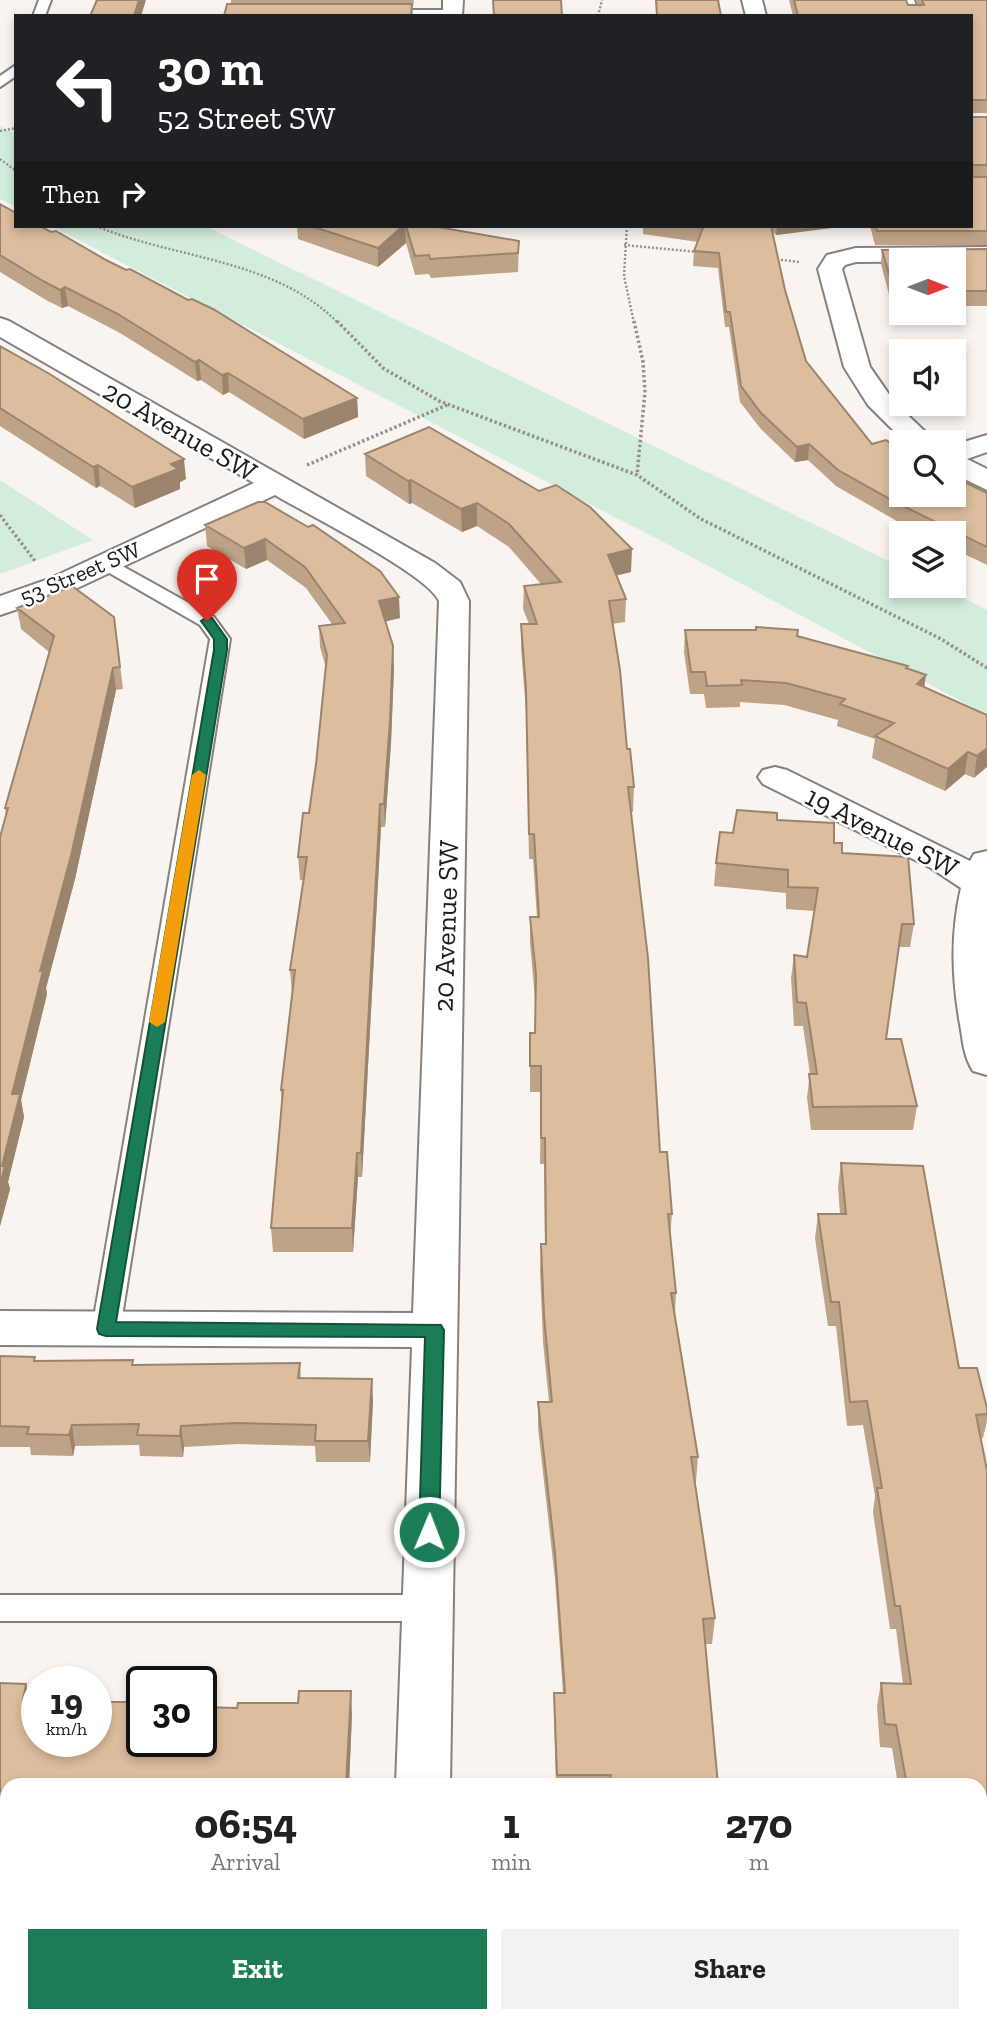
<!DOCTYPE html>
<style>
:root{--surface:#fff;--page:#f2f2f2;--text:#202124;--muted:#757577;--accent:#1b7d56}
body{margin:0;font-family:"Zilla Slab",serif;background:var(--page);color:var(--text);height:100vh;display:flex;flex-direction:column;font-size:26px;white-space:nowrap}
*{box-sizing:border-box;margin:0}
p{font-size:23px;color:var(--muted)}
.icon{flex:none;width:38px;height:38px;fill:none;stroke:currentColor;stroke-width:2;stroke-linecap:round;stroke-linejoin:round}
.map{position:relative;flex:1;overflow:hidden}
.side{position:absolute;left:0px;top:1778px;width:987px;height:245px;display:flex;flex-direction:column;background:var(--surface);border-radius:21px 21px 0 0;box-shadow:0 4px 10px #0003}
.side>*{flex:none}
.hud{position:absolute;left:14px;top:14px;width:959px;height:214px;border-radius:0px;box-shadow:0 4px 10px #0003;background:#202124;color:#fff;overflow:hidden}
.needle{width:46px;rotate:90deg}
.tools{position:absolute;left:889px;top:248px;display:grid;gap:14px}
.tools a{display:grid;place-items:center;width:77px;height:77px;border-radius:0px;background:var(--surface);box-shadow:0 4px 10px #0003;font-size:35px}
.speed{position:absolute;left:21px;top:1666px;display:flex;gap:14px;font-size:35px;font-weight:700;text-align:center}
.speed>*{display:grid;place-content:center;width:91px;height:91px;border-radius:50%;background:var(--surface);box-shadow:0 4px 10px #0003;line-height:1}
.speed small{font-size:18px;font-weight:400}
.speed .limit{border:4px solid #111;border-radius:10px;background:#fff;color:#111}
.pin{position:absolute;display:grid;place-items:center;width:60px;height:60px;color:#fff;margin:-72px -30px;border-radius:50% 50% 50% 0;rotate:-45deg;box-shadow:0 0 7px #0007}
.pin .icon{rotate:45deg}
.me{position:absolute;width:77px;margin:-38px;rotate:1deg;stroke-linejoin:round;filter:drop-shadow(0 0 5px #0008)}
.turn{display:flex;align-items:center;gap:24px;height:147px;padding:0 28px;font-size:32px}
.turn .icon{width:91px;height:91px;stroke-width:2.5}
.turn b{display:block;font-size:49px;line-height:60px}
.then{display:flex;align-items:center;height:66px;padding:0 28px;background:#0003;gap:14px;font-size:26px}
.eta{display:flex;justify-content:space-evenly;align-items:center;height:119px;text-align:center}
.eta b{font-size:42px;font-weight:700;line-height:49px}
.cta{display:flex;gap:14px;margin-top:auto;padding:14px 28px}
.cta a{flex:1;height:80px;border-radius:0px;background:var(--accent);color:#fff;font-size:28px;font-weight:700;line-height:80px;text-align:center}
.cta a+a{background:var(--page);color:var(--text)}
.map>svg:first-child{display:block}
.green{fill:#d3eddc}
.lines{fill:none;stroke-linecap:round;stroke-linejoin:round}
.lane-casing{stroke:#86817d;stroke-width:4}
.street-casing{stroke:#86817d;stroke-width:4}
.path-far2{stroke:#94908d;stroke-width:2.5;stroke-dasharray:2 2;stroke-linecap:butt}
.path-far1{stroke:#94908d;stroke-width:3.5;stroke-dasharray:2.5 2.5;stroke-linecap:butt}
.path{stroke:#94908d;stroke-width:6;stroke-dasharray:4.5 4.5;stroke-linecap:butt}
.lane{fill:#fff;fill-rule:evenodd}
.street{fill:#fff;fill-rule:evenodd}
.wall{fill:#bda387}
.shaded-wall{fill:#9a846e}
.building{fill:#dcbd9d;stroke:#9a846e;stroke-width:2}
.route{fill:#1b7d56;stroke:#125138;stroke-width:2}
.slow{fill:#f59e0b}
.labels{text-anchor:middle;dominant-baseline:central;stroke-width:5;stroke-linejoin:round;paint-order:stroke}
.far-street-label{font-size:23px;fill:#1d1b1a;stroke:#fff}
.street-label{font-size:28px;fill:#1d1b1a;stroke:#fff}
</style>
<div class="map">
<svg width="987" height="2023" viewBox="0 0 987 2023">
<rect width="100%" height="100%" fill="#faf4f0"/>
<!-- green -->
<path class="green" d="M0,126L16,134V207L0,199Z
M51,226H205L901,567V586H940L987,610V715L669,545Z
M0,480L93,540L0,574Z"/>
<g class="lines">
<!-- lane casing -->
<g class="lane-casing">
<path id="lane" d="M39,0H51L45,16H33Z
M902,0H914L920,16H908Z
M16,65V76L0,87V76Z
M106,557L214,617L230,639L120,1329L116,1337L106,1340L96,1337L92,1329L210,639L200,625L99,567L96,563L99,559Z
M0,1595H427L438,1599L443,1608L438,1617L427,1621H0Z"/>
</g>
<!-- street casing -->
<g class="street-casing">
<path id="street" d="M443,0H463L462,16H350L360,10H443Z
M742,0H762L766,16H746Z
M987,247V261L856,262L845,265L842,269L870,367L895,403L937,443H906L868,405L844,367L818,269L827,255L856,248Z
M0,318L9,321L435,563L460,582L469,601L450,1785H396L412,1347L0,1345V1311L413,1313L439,601C429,575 305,513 275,495L71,591L0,615V596L49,579L254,483L0,337Z
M987,435V452L967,459L987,469V490L954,474V445Z
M775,767L787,770L970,861L974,854L987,851V1075L973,1071C965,1059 963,1044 961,1030C952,981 950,936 961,888L931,868L763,784L758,777L763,770Z
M0,1933H7V1987H0Z"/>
</g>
<!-- path-far2 -->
<path class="path-far2" d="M598,16L602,0
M0,131L16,128
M0,159L16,171
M96,226C175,259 276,259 338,323
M627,226L624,276L634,323
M624,245L698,252
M773,259L799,262"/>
<!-- path-far1 -->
<path class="path-far1" d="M337,321L383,368L439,401L637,475L701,519L941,639L987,668
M634,321L643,362L645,392L637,475
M307,465L447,405
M0,515L35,561"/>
<!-- path -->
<path class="path" d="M410,2016L416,2023"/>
<!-- lane -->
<use href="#lane" class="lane"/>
<!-- street -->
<use href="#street" class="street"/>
</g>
<!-- wall -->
<path class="wall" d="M231,0H414L413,7H412L413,16L231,4Z
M789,0H906L908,5H918L916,0H987V113H971V16H793Z
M971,117H987V245H875L870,226H971Z
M0,204L16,226L106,260L357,398L358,417L304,439L229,392L223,395L201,380L197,381L120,333L68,306L62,308L46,300L0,272Z
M297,226H432L519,241L518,272L431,278L429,274L415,275L406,243L378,267L298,239Z
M643,226H847L776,235L773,232L785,290L806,361L901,495L987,493V565L954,549V534H924L895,520L836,486L808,460L795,462L760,428L740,402L729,327H725L718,268L693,266L694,251L698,242L643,234Z
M987,249V306H954V261H901V306H892L881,264L882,250Z
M0,346L186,479L180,482V489L135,508L100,486L96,488L0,426Z
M429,427L631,572L617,575L626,599L625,622L612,624L627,749L634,787L633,812H631L660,1152L672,1214L670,1238L676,1293L675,1313L698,1457L696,1482H694L715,1618L712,1644H705L718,1785H556L554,1718V1693H563L555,1579L538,1428V1402H549L543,1342L540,1270L541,1244H545L544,1164H540L541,1092H530V1033H535V1000L530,942V917H537L533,859H529L526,712L521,648V624H529L523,609L524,586L541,584L509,547L477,526L462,532L412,503L409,504L366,476L365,454Z
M258,502L400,618L385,621L394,668L391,743L385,827H381L362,1177H358L353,1252H273L271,1228L282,1106L281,1090L293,994H292L290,970L303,880H300L298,857L309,813L316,764L326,668L320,647L319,626L332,624L306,588L267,560L246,569L207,546L205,525Z
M17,608L114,617L123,689L116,690L75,879L46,988L47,994L21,1100L24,1117L8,1182L10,1189L0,1226L6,815L5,808L49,652L21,629Z
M685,630L797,636L908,666V669L924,687L987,715L974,778L965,774L945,791L872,758L875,739L837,726L838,720L784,705L740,702V707L706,708L704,694H690L684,652Z
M777,820L834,843L842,853L914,924L910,947H899L886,1039L917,1106L913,1130H811L807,1097L810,1074L803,1026H794L791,978L794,955L807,957L814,911L786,909V893L714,886L716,863L733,833Z
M841,1163L959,1368L987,1408V1421L983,1438H980L987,1470V1943H980V1785H898L892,1748L880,1747L877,1706L881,1683L903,1684L896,1629H890L873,1512L875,1496L863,1425L847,1426L836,1326H828L815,1238L818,1214H840L838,1187Z
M0,1356L36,1361L133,1360V1365L300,1363L301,1378L373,1400L370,1462H316L315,1446L238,1444L184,1447L183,1457L140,1456L139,1445L75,1446L73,1456L31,1455L30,1447H0Z
M0,1683L26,1684L30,1701L142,1741L352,1714L349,1785H7V1814H0Z
M537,2016H732L731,2023H537Z"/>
<!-- shaded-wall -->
<path class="shaded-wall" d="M139,0H146L141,16H134Z
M403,226H405L406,243L378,267V248Z
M777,226H847L776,235Z
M65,287L68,306L62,308L60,290Z
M199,360L201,380L197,381L195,362Z
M228,373L229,392L223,395L222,375Z
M357,398L358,417L304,439L303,419Z
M809,444L808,460L795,462L797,447Z
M184,459L186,479L180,482V489L135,508L132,487L171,464Z
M98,465L100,486L96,488L93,467Z
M411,480L412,503L409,504L408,481Z
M477,503V526L462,532L461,509Z
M265,539L267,560L246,569L244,548Z
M632,549L631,572L607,578L608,555Z
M399,597L400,618L380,623L379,601Z
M393,646L394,668L391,743L385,827L384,804Z
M113,668L116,690L75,879L46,988L47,994L21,1100L24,1117L8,1182L10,1189L0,1226V1185L12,1094L40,971Z
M926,675L923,697L917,684Z
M987,746V767L974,778L977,756Z
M968,752L965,774L945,791L948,769Z
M380,804L381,827L362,1177L361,1153Z
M357,1153L358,1177L353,1252L352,1228Z
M372,1379L373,1400L370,1462L368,1441Z
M72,1425L75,1446L73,1456L69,1435Z
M181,1426L184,1447L183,1457L180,1436Z
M26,1684L32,1707L23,1700Z
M351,1691L352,1714L349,1785H346Z
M727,2016H732L731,2023H722Z"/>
<!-- building -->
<path class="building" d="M97,0H139L134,16H90Z
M493,0H561L562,16H494Z
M656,0H718L721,16H657Z
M794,0H906L908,5H924L922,0H987V100H971V16H798Z
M227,4H412L411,16H224Z
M971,117H987V165H971Z
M971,177H987V231H877L876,226H971Z
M0,204L16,213V226H40L51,232L56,231L106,260L126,270L130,269L188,300L192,299L213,309L357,398L303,419L228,373L222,375L199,360L195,362L118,314L65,287L60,290L43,281L0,255Z
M311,226H403L378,248Z
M406,226H432L519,241L518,253L430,259L429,255L415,256Z
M686,226H771L785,290L806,361L872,444L886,440L901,451V495H954V477L987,493V547L897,503L838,470L809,444L797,447L761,413L741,386L730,312H726L719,253L694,251L703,228Z
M987,249V291H954V261H901V291H894L882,250Z
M0,346L48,373L184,459L171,464L178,469L132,487L98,465L93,467L0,408Z
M429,427L539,491L556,485L590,507L632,549L608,555L626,599L609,601L620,670L627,749H630L634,787H628L648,958L660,1152H667L672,1214H668L676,1293H671L698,1457H691L715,1618L703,1619L718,1785H609L611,1775H557L554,1693H565L555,1553L538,1402H552L544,1316L541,1244H546L545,1138H541V1066H530V1033H535L536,974L530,917H539L534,834H529L526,688L521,624H537L524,586L561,582L509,524L477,503L461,509L411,480L408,481L365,454Z
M258,502H265L308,527L313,525L380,571L399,597L379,601L393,646L390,720L384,804H380L361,1153H357L352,1228H271L283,1090H281L295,970H290L307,857H298L303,813H309L316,764L327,655L319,626L345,623L305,567L265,539L244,548L205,525Z
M72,586L114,617L120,667L113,668L71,856L40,971H43L12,1094H20L2,1166H5L0,1185V837L8,808H5L54,636L17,608Z
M756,627L798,630L797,636L908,666L906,668L926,675L917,684L987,715V748L977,756L968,752L948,769L875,736L894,723L840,704L845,699L786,683L741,680L742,685L707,686L705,672H691L685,630H756Z
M737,810L777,813V820L834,823V843H842V853L908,857L914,924H902L886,1039H901L917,1106L813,1107L809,1074H817L806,1003L797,1002L794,955L807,957L818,888L788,887V870L716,863L720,832L733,833Z
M841,1163L923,1166L959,1368H977L987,1408V1414L976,1415L987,1470V1921H980V1785H907L896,1725L885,1724L881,1683L911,1684L900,1606H895L877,1488H882L867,1401L850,1402L839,1302H831L818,1214H846Z
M0,1356L35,1357L34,1361L133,1360L132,1365L300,1363L298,1378L372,1379L368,1441H315L316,1425L236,1423L181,1426L180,1436L137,1435L139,1424L72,1425L69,1435L27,1434L29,1427L0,1426Z
M0,1683L26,1684L23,1700L37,1701V1741H96V1702H142V1741H201V1707L237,1708L238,1703H298L299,1691H351L346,1785H7L5,1791H0Z
M987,1965V2023H928L927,2020L938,2016H980V1968Z
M548,2016H727L722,2023H557Z"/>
<!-- route -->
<path class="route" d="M207,617L212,618L227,639V650L116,1322L441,1325L444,1330L439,1532L436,1538L429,1540L422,1538L419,1532L425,1337L106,1336L99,1334L97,1329L214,650V639L201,621Z"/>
<!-- slow -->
<path class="slow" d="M199,770L206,775L165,1022L157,1027L149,1022L192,775Z"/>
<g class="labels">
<!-- far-street labels -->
<g class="far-street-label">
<text transform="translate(80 573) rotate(-23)">53 Street SW</text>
</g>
<!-- street labels -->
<g class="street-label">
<text transform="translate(180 431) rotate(30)">20 Avenue SW</text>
<text transform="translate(882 832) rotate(27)">19 Avenue SW</text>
<text transform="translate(446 926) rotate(-88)">20 Avenue SW</text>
</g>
</g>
</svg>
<div class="tools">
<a><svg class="needle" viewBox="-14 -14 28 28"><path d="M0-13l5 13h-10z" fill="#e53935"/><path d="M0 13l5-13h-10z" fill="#757577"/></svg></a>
<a><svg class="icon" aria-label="sound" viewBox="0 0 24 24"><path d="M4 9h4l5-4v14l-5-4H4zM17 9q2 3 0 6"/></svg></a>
<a><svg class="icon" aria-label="search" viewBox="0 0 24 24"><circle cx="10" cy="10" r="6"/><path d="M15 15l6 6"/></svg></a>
<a><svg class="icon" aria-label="layers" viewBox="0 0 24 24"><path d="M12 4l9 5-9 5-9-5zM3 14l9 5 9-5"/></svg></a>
</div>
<div class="speed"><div>19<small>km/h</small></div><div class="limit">30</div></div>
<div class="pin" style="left:207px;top:621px;background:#d93025"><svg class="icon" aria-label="arrive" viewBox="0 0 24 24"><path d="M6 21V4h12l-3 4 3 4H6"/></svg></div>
<svg class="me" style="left:429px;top:1532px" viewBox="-20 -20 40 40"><circle r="17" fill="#1b7d56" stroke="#fff" stroke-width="3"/><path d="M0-11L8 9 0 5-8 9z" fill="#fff"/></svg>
<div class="hud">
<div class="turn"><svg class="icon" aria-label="left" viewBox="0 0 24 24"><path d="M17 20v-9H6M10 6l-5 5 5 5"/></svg><div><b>30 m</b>52 Street SW</div></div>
<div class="then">Then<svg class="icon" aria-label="right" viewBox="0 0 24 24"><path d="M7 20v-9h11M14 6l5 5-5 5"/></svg></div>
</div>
<section class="side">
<div class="eta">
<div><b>06:54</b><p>Arrival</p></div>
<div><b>1</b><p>min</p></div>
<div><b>270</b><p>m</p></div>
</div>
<div class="cta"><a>Exit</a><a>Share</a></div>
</section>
</div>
